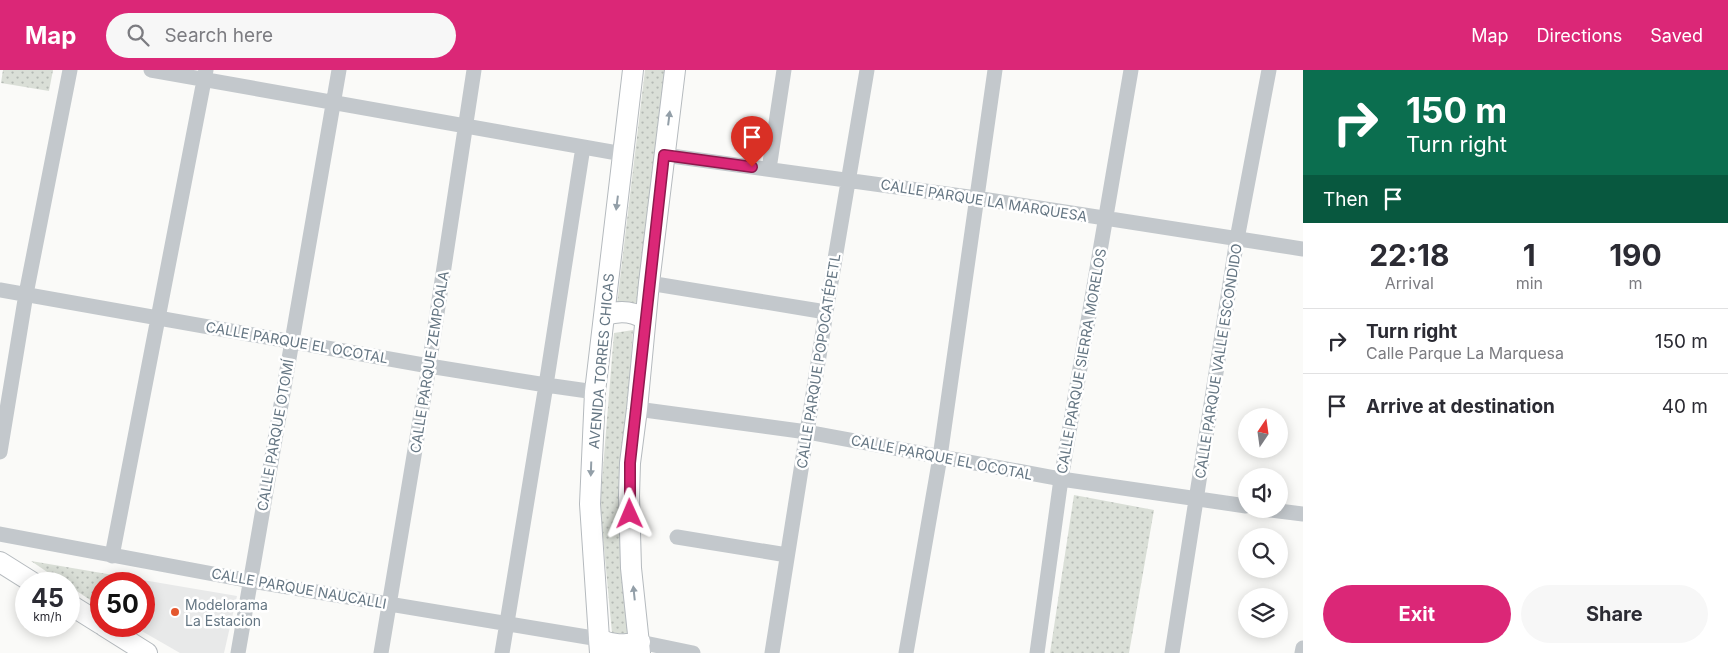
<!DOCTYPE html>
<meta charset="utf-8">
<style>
:root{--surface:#fff;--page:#f7f7f7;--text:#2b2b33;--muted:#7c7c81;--line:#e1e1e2;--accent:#db2777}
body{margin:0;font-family:Inter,sans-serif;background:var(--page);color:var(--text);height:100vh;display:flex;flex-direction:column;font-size:19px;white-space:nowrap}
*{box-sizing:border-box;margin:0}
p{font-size:16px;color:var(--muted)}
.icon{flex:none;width:28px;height:28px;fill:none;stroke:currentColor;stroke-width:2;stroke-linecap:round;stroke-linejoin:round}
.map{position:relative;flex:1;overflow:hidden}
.details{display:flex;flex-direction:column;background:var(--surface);width:425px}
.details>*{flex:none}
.guide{background:#0b6e4f;color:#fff;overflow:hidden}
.needle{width:32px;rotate:13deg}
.fabs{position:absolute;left:1238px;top:338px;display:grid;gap:10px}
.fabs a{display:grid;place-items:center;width:50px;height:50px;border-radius:50%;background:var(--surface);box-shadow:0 2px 12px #0003;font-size:25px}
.speed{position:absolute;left:15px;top:502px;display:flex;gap:10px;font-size:25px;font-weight:700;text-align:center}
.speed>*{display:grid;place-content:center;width:65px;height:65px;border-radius:50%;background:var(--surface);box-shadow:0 2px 12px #0003;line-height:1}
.speed small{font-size:12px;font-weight:400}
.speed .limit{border:8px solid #d22;background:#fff;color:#111}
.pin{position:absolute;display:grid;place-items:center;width:42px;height:42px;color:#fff;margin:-51px -21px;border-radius:50% 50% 50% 0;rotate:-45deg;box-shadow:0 0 5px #0007}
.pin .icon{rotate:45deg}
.me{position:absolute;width:55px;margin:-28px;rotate:359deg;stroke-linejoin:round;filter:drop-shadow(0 0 4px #0008)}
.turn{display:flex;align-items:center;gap:18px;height:105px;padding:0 20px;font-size:22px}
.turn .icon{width:65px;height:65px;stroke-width:2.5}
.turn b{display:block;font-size:35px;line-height:42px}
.then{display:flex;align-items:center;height:48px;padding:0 20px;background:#0003;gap:10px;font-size:19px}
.eta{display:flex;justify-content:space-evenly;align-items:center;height:85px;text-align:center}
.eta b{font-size:30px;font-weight:700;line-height:35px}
.primary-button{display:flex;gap:10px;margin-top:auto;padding:10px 20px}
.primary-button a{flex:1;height:58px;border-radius:30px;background:var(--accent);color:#fff;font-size:20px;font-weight:700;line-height:58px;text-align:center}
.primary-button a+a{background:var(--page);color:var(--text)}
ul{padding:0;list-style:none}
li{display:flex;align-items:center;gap:15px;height:65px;padding:0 20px;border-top:1px solid var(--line)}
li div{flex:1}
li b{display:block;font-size:19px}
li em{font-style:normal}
header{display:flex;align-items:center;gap:30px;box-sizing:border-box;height:70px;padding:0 25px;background:var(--accent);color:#fff}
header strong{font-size:24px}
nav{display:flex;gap:28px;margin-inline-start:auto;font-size:18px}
.search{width:350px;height:45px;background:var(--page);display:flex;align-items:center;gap:12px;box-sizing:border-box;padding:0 18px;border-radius:28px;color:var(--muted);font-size:19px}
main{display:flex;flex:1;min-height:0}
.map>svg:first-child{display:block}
.built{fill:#e8e9e9}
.grass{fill:url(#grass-dots)}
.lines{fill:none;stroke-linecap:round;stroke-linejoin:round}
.major-casing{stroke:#b5babe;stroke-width:22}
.minor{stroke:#c3c8cc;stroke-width:15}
.major{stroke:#fff;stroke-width:20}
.oneway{fill:#939fa8}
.route-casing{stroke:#8e194d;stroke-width:12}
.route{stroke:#db2777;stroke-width:9}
.poi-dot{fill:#e4572e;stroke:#fff;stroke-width:2}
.labels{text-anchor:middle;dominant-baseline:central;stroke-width:5;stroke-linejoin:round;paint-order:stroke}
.street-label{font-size:14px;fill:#657683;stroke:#fff}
.poi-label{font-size:14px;fill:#657683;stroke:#fff;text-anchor:start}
</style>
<header>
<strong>Map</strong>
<div class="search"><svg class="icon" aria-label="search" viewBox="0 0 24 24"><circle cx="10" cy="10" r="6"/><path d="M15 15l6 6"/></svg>Search here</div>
<nav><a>Map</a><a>Directions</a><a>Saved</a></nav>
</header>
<main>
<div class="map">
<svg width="1303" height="583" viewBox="0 0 1303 583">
<defs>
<pattern id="grass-dots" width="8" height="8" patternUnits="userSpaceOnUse" patternTransform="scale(1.25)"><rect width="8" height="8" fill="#dadfd7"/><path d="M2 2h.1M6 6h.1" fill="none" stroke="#b4b9b4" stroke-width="1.8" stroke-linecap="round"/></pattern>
</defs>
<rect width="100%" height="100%" fill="#fafaf8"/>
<!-- built -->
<path class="built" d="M125,507L237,526L224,583H180L133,556H144V514H123Z"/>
<!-- grass -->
<path class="grass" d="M3,0H53L49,21L1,13Z
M645,0H667L637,235L617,234Z
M633,260L622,431L629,564L612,563L600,435L614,263Z
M1074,425L1154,440L1129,583H1050Z
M31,491L125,507L123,514H101V537L69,516V514H65Z"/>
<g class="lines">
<!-- major casing -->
<g class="major-casing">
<path id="major" d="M604,246C618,240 632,241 645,249
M0,492L35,514
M69,534L101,554
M104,556L147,583
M599,569C613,576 624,575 640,572
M600,583L590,434L595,322L633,0
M640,583L631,498L629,426L630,393L637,339L649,213L675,0"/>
</g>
<!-- minor -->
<path class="minor" d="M151,0L623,84
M664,85L976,128L1303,179
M769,99L784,0
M649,213L826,242
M0,220L429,296L546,315L595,322
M637,339L807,362L1061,409L1246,436
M0,382L26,224L70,0
M1263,439L1303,444
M0,464L251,511L599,569
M677,467L787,485
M112,486L206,0
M640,572L693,583
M238,583L339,0
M381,583L429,296L474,0
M502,583L546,315L583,77
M772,583L826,242L867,0
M906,583L940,387L995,0
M1037,583L1061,409L1131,0
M1172,583L1237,169L1269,0
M1302,583L1303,578"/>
<!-- major -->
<use href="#major" class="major"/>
</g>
<!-- one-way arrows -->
<defs><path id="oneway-solid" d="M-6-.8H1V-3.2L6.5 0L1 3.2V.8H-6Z" transform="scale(1.25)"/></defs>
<g class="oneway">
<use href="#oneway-solid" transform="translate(669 48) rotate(-83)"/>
<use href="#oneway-solid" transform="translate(617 133) rotate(97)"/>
<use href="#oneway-solid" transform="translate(591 399) rotate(92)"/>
<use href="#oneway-solid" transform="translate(634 523) rotate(-96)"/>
</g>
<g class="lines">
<!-- route casing -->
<g class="route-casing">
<path id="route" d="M630,444V393L664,85L752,97"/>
</g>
<!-- route -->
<use href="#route" class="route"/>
</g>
<!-- markers -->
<circle class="poi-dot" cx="175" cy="542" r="5"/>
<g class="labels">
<!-- street labels -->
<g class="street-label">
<text transform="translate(984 130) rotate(9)">CALLE PARQUE LA MARQUESA</text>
<text transform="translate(297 272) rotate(10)">CALLE PARQUE EL OCOTAL</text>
<text transform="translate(601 291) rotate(-85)">AVENIDA TORRES CHICAS</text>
<text transform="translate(818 291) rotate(-81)">CALLE PARQUE POPOCATÉPETL</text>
<text transform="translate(1081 291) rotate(-80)">CALLE PARQUE SIERRA MORELOS</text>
<text transform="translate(1218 291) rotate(-81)">CALLE PARQUE VALLE ESCONDIDO</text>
<text transform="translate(429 292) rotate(-81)">CALLE PARQUE ZEMPOALA</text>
<text transform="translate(275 365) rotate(-80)">CALLE PARQUE OTOMÍ</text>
<text transform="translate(942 387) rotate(11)">CALLE PARQUE EL OCOTAL</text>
<text transform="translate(299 518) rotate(10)">CALLE PARQUE NAUCALLI</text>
</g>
<!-- poi labels -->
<g class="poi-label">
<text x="185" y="534">Modelorama<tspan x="185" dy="16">La Estacion</tspan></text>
</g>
</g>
</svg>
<div class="fabs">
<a><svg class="needle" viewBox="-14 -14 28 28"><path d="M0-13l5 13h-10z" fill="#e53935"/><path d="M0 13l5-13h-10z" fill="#7c7c81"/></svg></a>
<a><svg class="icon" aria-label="sound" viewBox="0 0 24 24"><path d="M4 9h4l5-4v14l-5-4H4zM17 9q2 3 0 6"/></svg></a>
<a><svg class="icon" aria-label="search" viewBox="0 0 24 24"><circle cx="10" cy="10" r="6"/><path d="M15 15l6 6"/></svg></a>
<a><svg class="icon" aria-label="layers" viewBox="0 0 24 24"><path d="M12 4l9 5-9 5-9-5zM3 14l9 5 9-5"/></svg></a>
</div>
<div class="speed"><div>45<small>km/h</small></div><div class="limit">50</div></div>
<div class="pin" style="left:752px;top:97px;background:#d93025"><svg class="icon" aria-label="arrive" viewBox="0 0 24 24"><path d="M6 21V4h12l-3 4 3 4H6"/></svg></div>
<svg class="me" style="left:630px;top:444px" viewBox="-20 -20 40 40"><path d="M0-17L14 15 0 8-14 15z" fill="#db2777" stroke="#fff" stroke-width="4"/></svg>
</div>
<section class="details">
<div class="guide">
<div class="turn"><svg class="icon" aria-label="right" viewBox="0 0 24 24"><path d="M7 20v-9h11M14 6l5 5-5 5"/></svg><div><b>150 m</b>Turn right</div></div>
<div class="then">Then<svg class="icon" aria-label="arrive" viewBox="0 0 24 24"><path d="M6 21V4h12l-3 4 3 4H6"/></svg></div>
</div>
<div class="eta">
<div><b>22:18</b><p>Arrival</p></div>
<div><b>1</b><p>min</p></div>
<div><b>190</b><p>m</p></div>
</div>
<ul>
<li><svg class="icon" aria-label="right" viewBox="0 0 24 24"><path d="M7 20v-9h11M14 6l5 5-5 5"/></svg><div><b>Turn right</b><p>Calle Parque La Marquesa</p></div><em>150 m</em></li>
<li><svg class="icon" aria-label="arrive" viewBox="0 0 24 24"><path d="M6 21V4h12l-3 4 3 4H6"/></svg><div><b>Arrive at destination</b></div><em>40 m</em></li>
</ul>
<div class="primary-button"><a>Exit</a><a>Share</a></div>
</section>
</main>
